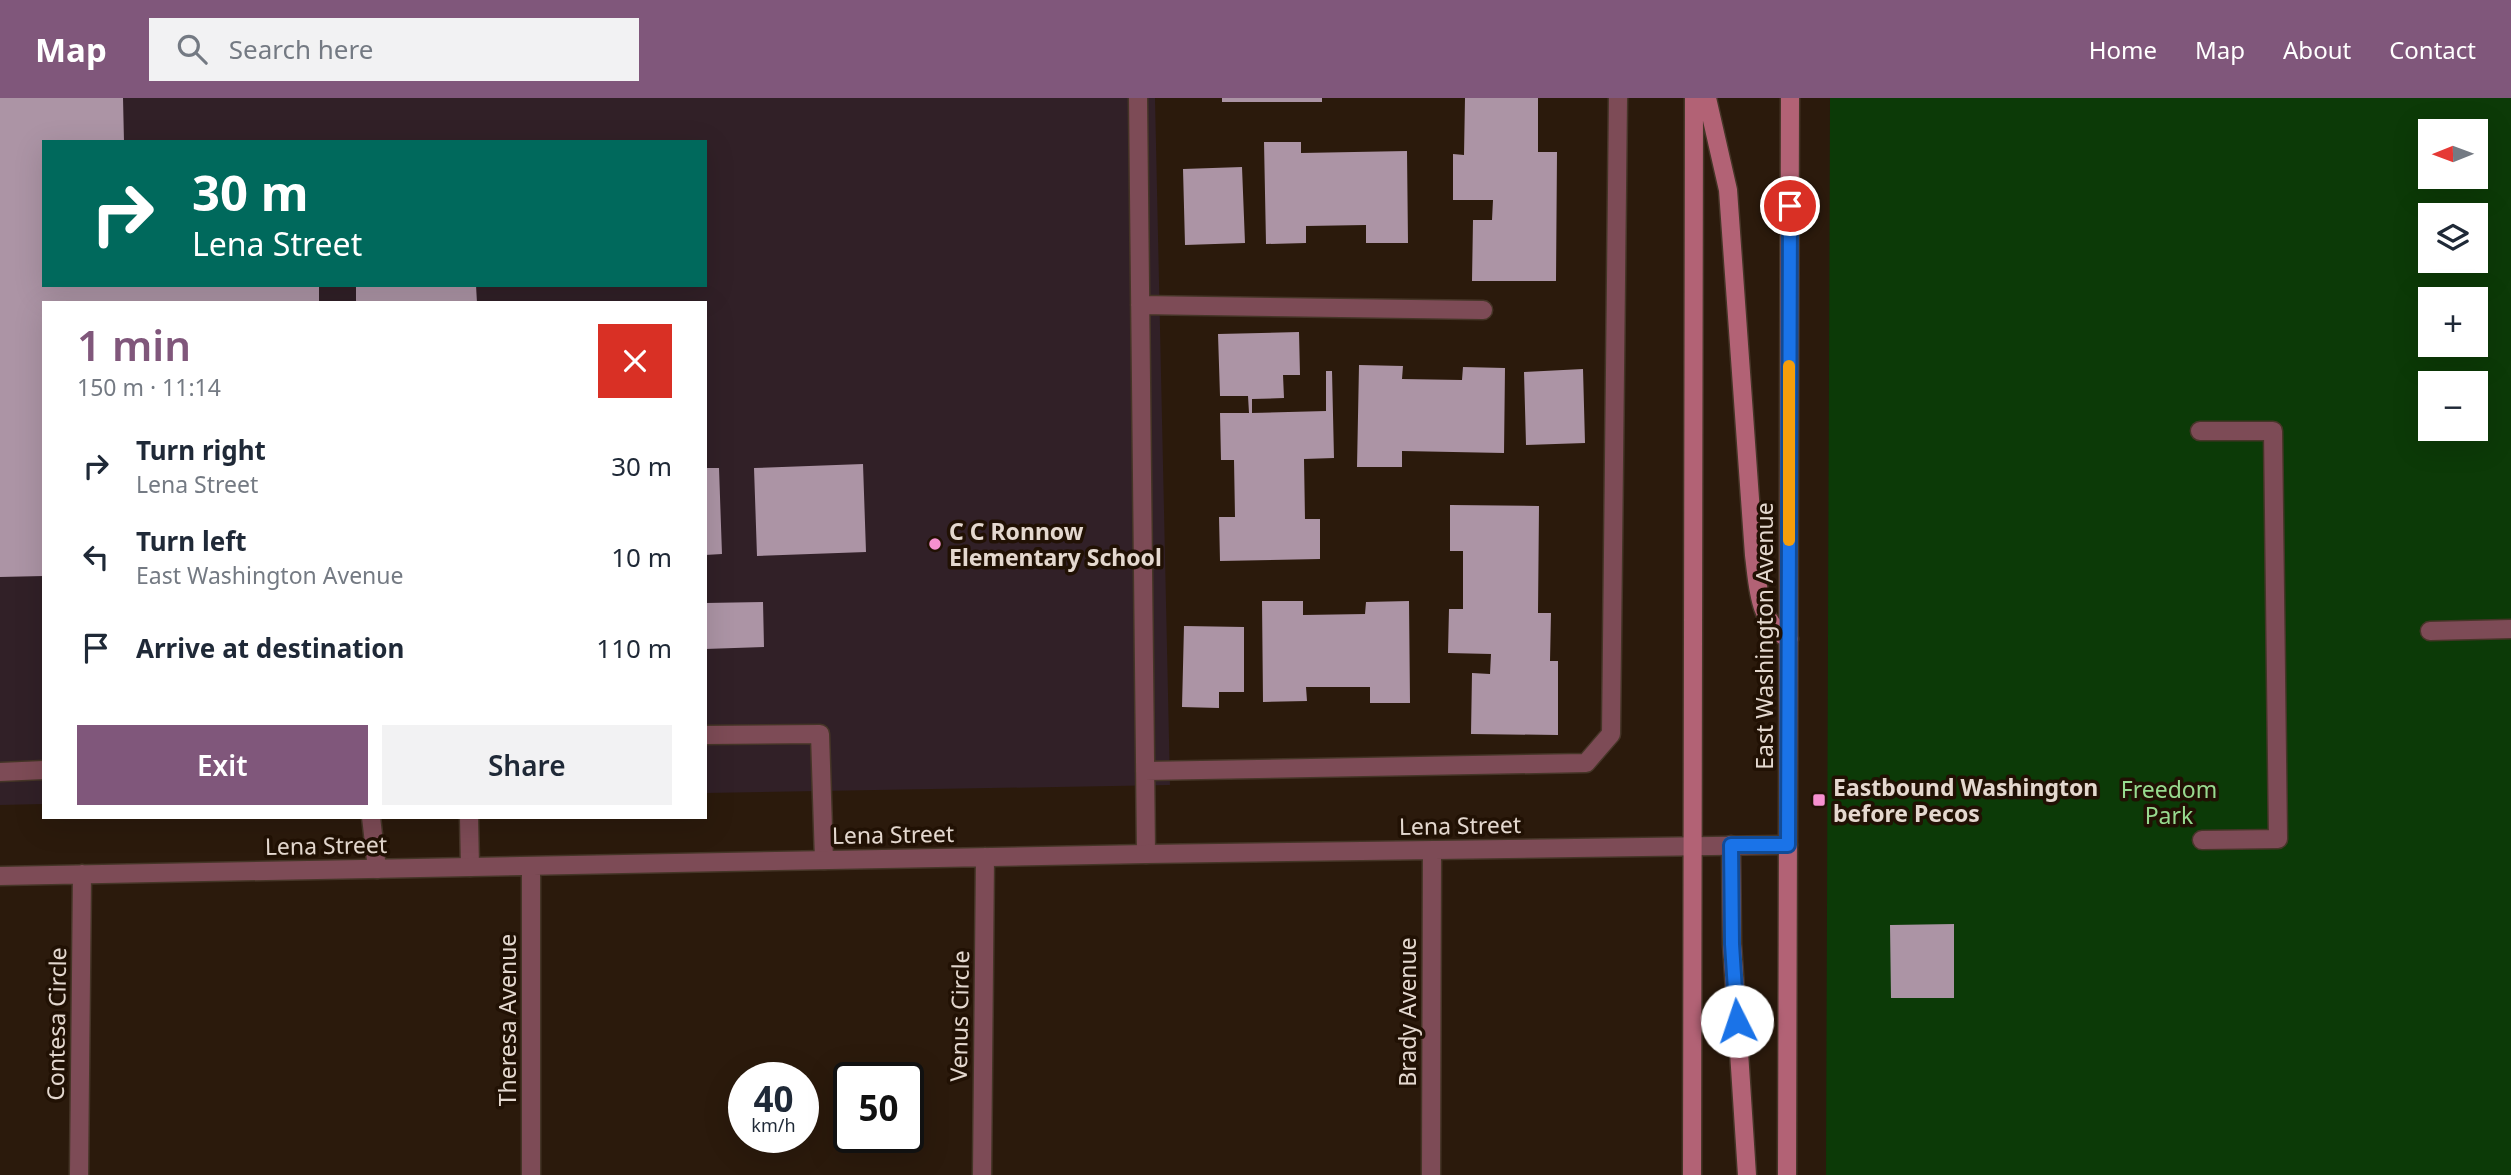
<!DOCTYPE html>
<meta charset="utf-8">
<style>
:root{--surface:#fff;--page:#f2f2f3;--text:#1f2937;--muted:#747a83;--accent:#80577b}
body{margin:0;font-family:"Noto Sans",sans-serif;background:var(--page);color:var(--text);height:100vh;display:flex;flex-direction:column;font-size:26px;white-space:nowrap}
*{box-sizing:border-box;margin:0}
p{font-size:23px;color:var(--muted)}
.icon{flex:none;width:38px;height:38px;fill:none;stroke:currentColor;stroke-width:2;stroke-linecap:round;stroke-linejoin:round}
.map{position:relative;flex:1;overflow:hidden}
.side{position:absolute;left:42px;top:203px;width:665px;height:518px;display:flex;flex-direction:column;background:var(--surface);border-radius:0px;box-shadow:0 7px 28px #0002}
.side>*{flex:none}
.guide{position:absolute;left:42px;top:42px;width:665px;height:147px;border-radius:0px;box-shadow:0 7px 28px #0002;background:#00695c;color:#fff;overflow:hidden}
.needle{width:46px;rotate:269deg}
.controls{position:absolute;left:2418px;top:21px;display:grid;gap:14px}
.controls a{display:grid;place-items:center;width:70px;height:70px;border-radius:0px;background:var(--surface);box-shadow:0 7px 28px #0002;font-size:35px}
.speed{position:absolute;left:728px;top:964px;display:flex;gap:14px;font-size:35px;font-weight:700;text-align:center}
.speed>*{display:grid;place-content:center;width:91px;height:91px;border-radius:50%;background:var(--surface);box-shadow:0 7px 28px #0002;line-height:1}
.speed small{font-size:18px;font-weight:400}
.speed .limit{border:4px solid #111;border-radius:10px;background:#fff;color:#111}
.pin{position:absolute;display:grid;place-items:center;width:60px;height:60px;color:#fff;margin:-30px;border:4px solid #fff;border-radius:50%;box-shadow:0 2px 7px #0007}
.me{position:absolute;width:77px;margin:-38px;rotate:356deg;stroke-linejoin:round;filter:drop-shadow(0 0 5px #0008)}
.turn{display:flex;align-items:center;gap:24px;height:147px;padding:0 35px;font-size:32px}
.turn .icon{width:91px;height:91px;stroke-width:2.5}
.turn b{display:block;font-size:49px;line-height:60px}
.round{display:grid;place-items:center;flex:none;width:74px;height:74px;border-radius:0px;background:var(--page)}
.overview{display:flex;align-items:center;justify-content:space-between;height:119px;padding:0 35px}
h1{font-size:42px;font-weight:600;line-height:52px;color:var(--accent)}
.action{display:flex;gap:14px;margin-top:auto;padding:14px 35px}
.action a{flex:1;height:80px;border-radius:0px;background:var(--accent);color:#fff;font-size:28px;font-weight:600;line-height:80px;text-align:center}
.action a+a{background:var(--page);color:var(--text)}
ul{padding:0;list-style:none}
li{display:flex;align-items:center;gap:21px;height:91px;padding:0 35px}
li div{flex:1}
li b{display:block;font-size:26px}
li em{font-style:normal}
header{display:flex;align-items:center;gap:42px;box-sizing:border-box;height:98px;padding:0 35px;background:var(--accent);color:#fff}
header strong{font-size:33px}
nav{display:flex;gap:38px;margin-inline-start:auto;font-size:24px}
.search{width:490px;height:63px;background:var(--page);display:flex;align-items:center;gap:18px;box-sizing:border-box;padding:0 24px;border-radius:0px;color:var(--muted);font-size:26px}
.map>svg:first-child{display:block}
.education{fill:#312027;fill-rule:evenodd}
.green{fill:#0c3a07;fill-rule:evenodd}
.building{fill:#ac94a5}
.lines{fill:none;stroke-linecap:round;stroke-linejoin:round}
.lane-casing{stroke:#453527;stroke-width:21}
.street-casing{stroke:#453527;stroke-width:21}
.secondary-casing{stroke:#453527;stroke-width:21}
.lane{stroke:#7d4b56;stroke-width:18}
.street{stroke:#7d4b56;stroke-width:18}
.secondary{stroke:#b26275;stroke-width:18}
.route-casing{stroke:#114b97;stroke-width:18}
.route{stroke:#1a73e8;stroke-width:12}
.slow{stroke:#f59e0b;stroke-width:12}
.poi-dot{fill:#f690cf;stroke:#211104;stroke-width:2.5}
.labels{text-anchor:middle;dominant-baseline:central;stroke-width:7;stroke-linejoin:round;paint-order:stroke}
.poi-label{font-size:23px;font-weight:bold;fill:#e4d8cf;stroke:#211104;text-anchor:start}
.street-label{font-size:23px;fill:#e4d8cf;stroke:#211104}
.park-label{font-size:23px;fill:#98db8f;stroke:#211104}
</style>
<header>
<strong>Map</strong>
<div class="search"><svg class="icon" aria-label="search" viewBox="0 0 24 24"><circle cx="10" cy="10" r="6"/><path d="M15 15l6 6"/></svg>Search here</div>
<nav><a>Home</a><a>Map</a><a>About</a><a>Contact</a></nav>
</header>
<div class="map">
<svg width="2511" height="1077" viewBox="0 0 2511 1077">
<rect width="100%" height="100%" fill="#2b1a0c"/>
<!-- education -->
<path class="education" d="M0,0H1155L1170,687L705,695V205H44V706L0,707ZM44,44H705V187H44Z"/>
<!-- green -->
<path class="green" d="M1830,0H2511V1077H1826ZM2431,33H2476V79H2431ZM2431,117H2476V163H2431ZM2431,201H2476V247H2431ZM2431,285H2476V331H2431Z"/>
<!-- building -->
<path class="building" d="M0,0H123L124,44H44V187H319V205H44V478L0,479Z
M1222,0H1322V4H1222Z
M1465,0H1538V54H1557L1556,183H1472L1473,122H1492L1493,102H1453V56L1464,57Z
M1264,44H1301V55L1407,53L1408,145H1366V127L1306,128V145L1266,146Z
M1242,69L1245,145L1185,147L1183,71Z
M356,187H476L477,205H356Z
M1299,234L1300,277H1283L1284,300L1252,301V315L1326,313V273H1332L1334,360L1304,361L1305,421H1320V461L1220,463L1219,419H1235L1234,362H1221L1220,315H1249L1248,298H1220L1218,236Z
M1359,267L1403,268L1402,281L1462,282L1463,269L1505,270L1504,355L1402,353V369H1357Z
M1583,271L1585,345L1526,347L1524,274Z
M863,366L866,454L757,458L754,370Z
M705,370H719L722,456L705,457Z
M1450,407L1539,408L1538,515H1551L1550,563H1558V637L1471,636L1472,575L1490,576L1491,556L1448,555L1449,511H1463V453H1450Z
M1262,503H1303V517L1365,516L1366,504L1409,503L1410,605H1370V589H1306L1307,603L1263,604Z
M763,504L764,549L705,551V505Z
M1184,528L1244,529V594H1219V610L1182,609Z
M1954,826V900H1891L1890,827Z"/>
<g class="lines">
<!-- lane casing -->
<g class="lane-casing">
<path id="lane" d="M1138,0L1146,756
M1140,207L1483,212
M2200,333H2273L2278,741L2202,742
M2430,533L2511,531
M705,637L820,636L824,762
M1145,673L1586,665L1611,636L1618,0
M0,674L44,672
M371,719L377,771
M469,719L470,769"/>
</g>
<!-- street casing -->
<g class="street-casing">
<path id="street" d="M0,778L1146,756L1788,747
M79,1077L82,776
M531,1077V768
M982,1077L985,759
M1431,1077L1432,752"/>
</g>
<!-- secondary casing -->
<g class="secondary-casing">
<path id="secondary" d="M1707,0L1728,92L1754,457C1758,488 1758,525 1789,541
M1731,747L1732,846L1747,1077
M1692,1077L1694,0
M1787,1077L1790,0"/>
</g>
<!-- lane -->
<use href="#lane" class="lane"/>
<!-- street -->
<use href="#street" class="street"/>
<!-- secondary -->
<use href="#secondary" class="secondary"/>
</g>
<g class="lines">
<!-- route casing -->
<g class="route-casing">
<path id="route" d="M1737,923L1732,846L1731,747H1788L1790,108"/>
</g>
<!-- route -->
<use href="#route" class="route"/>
<!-- slow -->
<path class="slow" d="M1789,442V268"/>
</g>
<!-- markers -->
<g class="poi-dot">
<circle cx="935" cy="446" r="7"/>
<rect x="1812" y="695" width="14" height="14" rx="3.5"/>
</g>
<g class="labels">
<!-- poi labels -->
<g class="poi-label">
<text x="949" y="433">C C Ronnow<tspan x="949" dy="26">Elementary School</tspan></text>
<text x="1833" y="689">Eastbound Washington<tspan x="1833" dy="26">before Pecos</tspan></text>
</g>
<!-- street labels -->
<g class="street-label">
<text transform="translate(1764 538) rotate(-90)">East Washington Avenue</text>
<text transform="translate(1460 727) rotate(-1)">Lena Street</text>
<text transform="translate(893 736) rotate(-1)">Lena Street</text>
<text transform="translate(326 747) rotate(-1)">Lena Street</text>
<text transform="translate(1407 914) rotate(-90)">Brady Avenue</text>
<text transform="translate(959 918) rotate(-89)">Venus Circle</text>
<text transform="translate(507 922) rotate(-90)">Theresa Avenue</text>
<text transform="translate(56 926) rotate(-89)">Contesa Circle</text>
</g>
<!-- park labels -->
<g class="park-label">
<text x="2169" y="691">Freedom<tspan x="2169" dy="26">Park</tspan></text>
</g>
</g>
</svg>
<div class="controls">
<a><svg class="needle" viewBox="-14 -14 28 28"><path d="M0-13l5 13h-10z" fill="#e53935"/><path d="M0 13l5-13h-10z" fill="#747a83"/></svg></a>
<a><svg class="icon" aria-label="layers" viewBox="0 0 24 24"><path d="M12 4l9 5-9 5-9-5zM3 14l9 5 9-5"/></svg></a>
<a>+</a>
<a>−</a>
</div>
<div class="speed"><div>40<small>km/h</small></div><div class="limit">50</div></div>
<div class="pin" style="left:1790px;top:108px;background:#d93025"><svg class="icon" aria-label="arrive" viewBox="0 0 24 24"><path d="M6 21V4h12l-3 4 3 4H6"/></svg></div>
<svg class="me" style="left:1737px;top:923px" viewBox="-20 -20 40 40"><circle r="19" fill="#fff"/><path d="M0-13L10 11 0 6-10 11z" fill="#1a73e8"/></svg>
<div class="guide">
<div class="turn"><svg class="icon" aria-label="right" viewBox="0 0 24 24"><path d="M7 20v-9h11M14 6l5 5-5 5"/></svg><div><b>30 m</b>Lena Street</div></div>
</div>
<section class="side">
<div class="overview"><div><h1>1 min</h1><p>150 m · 11:14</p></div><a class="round" style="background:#d93025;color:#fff"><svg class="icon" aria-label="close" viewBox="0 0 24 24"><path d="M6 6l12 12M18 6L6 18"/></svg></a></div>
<ul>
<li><svg class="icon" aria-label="right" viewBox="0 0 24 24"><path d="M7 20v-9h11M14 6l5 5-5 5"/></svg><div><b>Turn right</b><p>Lena Street</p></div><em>30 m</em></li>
<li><svg class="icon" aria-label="left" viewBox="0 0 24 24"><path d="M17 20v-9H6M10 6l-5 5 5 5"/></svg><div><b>Turn left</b><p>East Washington Avenue</p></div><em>10 m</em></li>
<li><svg class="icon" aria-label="arrive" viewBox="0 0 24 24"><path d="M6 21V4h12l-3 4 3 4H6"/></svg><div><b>Arrive at destination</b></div><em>110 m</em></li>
</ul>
<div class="action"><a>Exit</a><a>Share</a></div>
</section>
</div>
